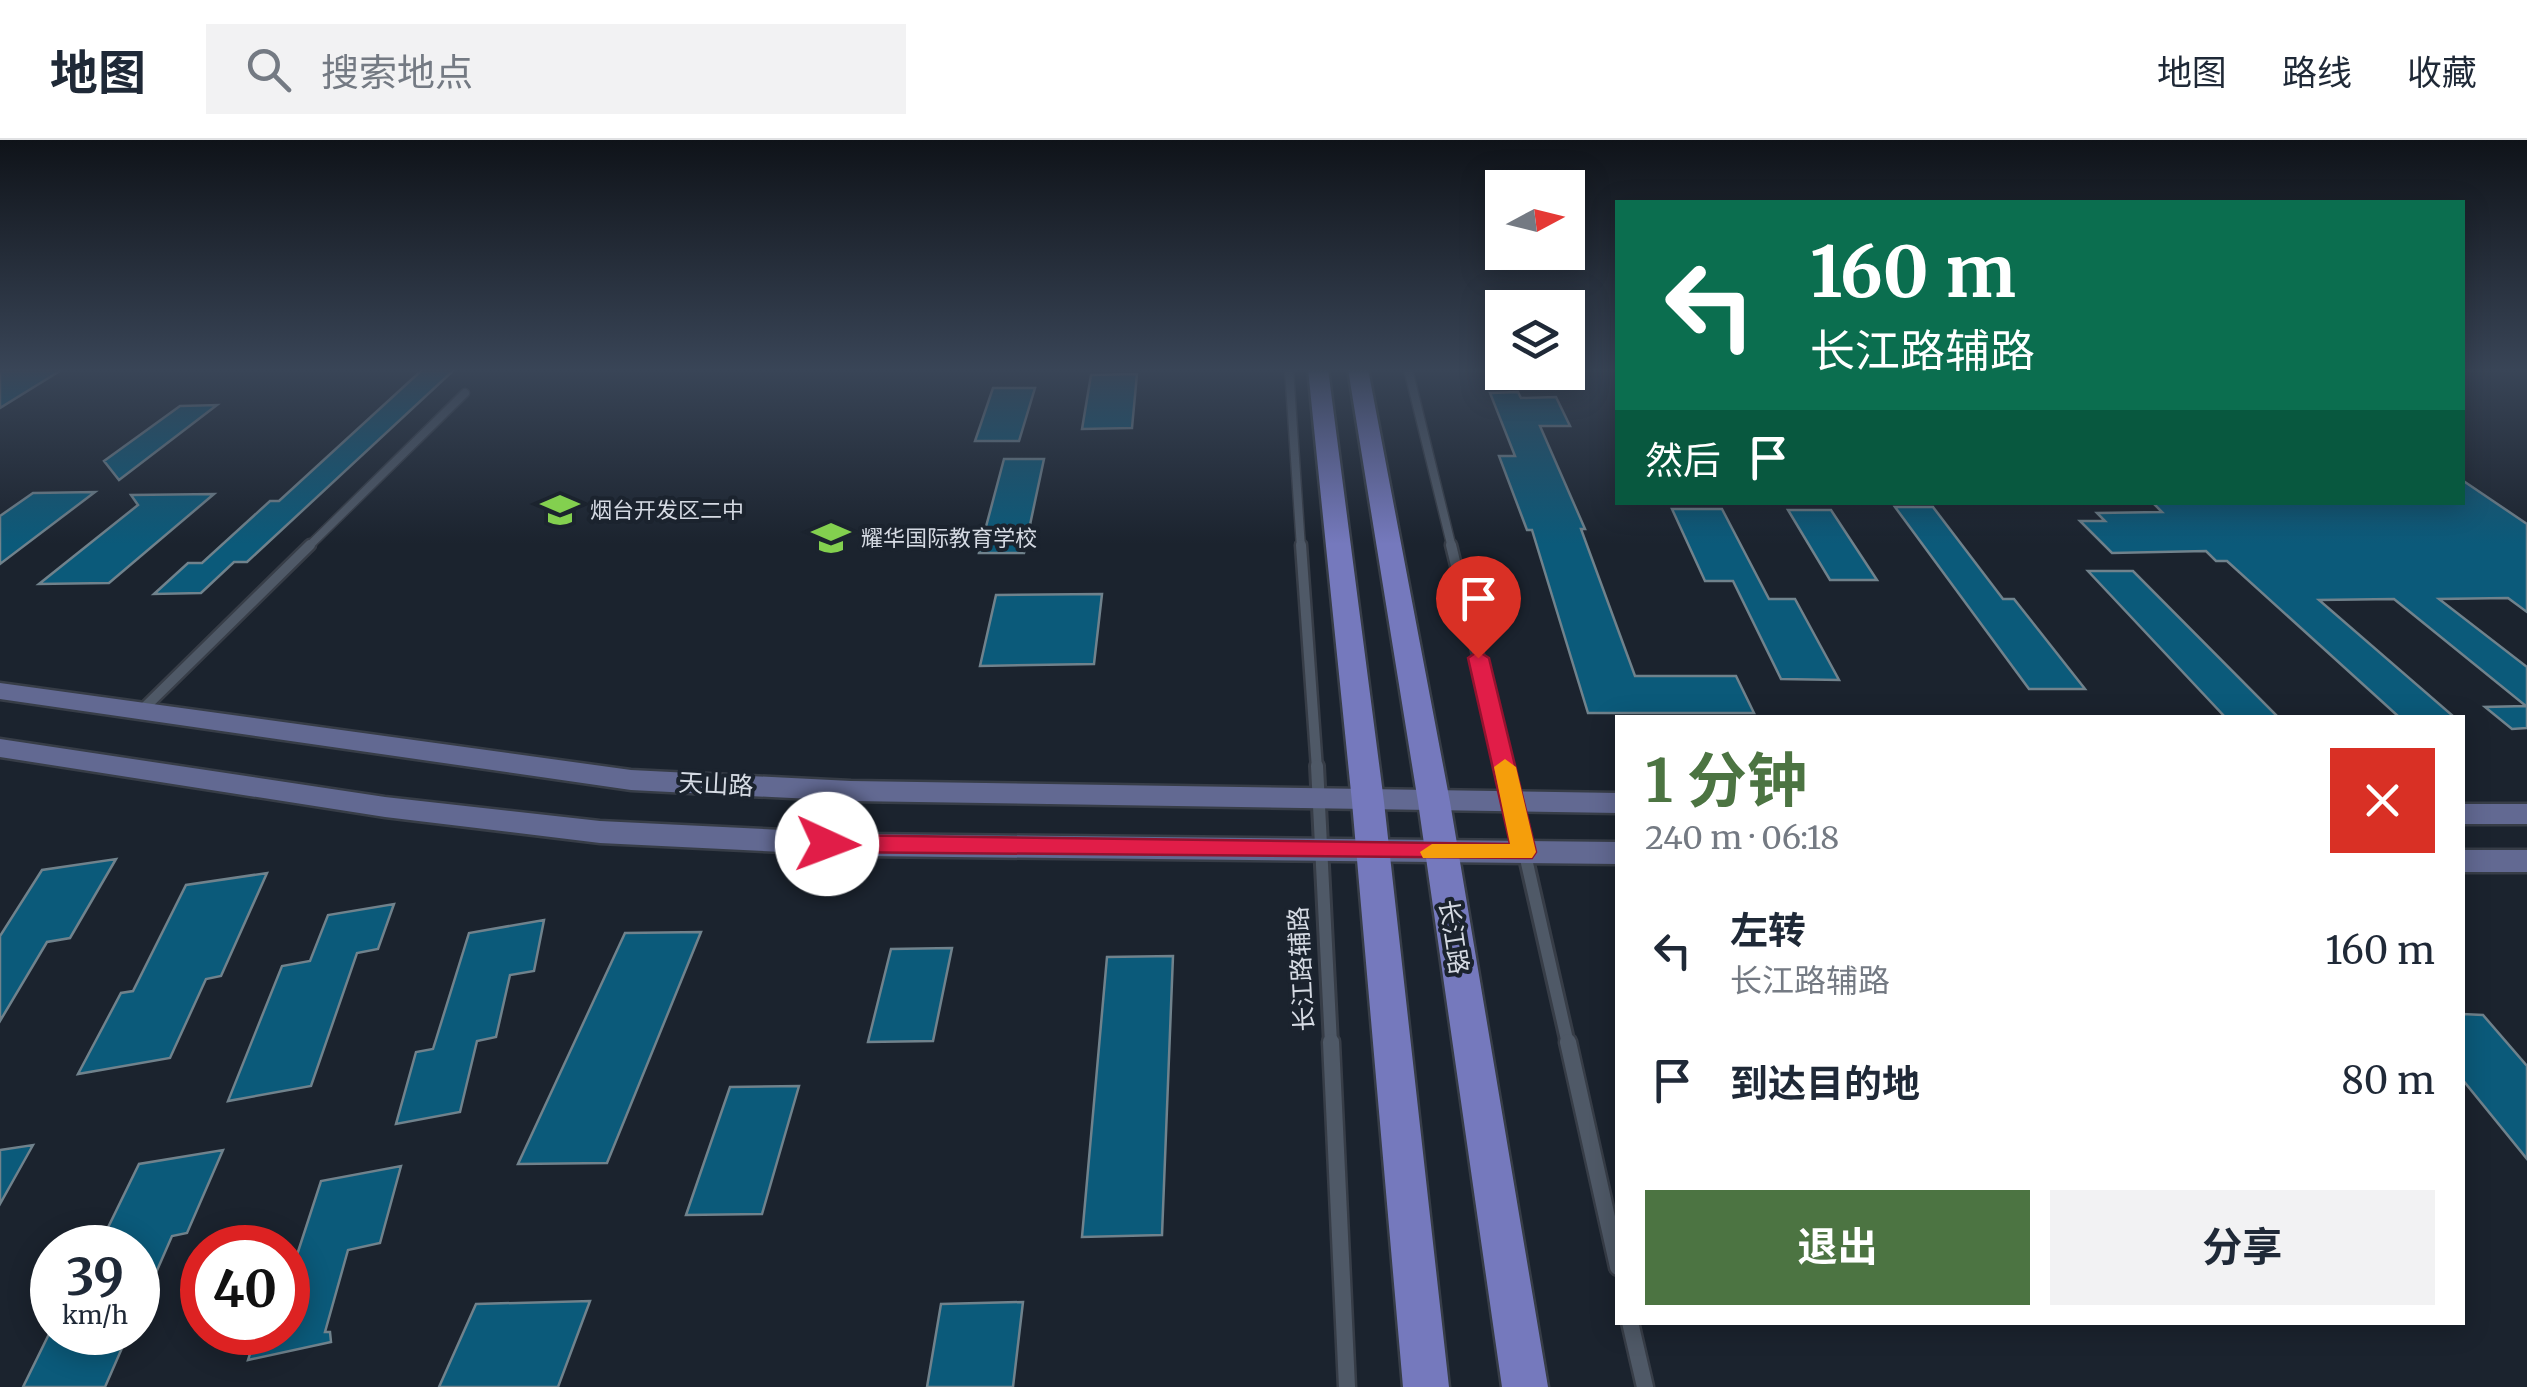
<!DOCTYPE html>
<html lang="zh">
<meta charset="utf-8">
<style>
:root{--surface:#fff;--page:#f2f2f3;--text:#1f2937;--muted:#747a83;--line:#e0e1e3;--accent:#4c7442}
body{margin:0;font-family:Merriweather,"Noto Sans SC",serif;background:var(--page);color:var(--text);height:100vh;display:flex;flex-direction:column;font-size:38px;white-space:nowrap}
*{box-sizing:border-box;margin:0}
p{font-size:32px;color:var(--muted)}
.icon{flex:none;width:55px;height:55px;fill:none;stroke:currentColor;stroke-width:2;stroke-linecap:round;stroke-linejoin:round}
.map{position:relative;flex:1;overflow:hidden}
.panel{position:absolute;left:1615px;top:575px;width:850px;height:610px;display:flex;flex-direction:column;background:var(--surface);border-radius:0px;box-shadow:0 5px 25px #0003}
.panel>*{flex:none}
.guide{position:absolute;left:1615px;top:60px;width:850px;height:305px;border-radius:0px;box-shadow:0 5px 25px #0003;background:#0b6e4f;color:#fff;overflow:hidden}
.needle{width:65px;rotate:83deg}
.controls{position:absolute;left:1485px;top:30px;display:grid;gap:20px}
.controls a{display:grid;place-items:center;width:100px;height:100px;border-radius:0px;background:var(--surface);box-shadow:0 5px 25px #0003;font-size:50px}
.speed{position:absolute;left:30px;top:1085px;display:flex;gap:20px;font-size:50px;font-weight:700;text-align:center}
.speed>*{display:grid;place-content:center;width:130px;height:130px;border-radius:50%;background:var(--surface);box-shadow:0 5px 25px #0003;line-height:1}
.speed small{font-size:25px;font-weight:400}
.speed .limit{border:15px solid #d22;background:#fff;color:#111}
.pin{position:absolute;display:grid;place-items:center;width:85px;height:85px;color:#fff;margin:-102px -42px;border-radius:50% 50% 50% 0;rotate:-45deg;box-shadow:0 0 10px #0007}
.pin .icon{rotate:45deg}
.me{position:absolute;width:110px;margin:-55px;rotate:92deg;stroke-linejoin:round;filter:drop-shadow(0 0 8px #0008)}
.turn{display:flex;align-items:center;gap:35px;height:210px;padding:0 30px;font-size:45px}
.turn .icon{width:130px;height:130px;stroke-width:2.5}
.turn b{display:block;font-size:70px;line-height:85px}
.then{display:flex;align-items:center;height:95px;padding:0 30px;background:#0003;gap:20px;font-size:38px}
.round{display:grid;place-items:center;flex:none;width:105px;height:105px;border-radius:0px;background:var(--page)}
.headline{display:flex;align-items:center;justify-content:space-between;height:170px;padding:0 30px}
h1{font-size:60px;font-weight:700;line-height:75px;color:var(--accent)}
.action{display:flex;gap:20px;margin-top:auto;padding:20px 30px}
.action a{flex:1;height:115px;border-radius:0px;background:var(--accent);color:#fff;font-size:40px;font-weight:700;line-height:115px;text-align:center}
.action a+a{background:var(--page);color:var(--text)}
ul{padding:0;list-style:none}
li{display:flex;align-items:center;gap:30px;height:130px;padding:0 30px}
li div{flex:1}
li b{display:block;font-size:38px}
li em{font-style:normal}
header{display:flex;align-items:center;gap:60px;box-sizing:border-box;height:140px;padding:0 50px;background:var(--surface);border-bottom:2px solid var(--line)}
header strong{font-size:48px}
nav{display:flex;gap:55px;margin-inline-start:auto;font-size:35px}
.search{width:700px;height:90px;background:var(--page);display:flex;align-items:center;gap:25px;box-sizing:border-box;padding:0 35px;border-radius:0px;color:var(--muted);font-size:38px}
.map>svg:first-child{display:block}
.building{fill:#0b5a7a;stroke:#70828c;stroke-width:2.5}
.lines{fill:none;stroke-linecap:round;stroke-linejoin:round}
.lane-far3-casing{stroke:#373d47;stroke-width:11}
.lane-far2-casing{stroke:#373d47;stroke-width:15}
.lane-far1-casing{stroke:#373d47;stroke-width:18}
.lane-casing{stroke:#373d47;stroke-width:21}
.secondary-casing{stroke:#373d47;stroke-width:5}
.primary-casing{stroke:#373d47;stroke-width:5}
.lane-far3{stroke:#4f5967;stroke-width:8}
.lane-far2{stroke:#4f5967;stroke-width:10}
.lane-far1{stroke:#4f5967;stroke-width:12}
.lane{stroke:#4f5967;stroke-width:16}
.secondary{fill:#626992;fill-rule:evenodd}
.primary{fill:#7579bd;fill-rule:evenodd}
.route{fill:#e11d48;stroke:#92132f;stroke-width:2.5}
.slow{fill:#f59e0b}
.labels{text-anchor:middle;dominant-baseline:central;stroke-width:8;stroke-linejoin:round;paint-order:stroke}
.far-poi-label{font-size:22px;fill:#d5dae3;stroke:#1b232e;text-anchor:start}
.street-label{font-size:25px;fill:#d5dae3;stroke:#1b232e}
</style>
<header>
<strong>地图</strong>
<div class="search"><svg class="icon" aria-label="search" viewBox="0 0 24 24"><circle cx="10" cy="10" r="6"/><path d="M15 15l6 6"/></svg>搜索地点</div>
<nav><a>地图</a><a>路线</a><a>收藏</a></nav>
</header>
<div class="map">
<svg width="2527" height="1247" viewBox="0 0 2527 1247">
<rect width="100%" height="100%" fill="#1b232e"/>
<!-- building -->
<path class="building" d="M0,229H63L0,268Z
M423,229H455L247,422H234L201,453L154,454L188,423H202L270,361H279Z
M1137,234L1132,288L1082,289L1091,235Z
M993,248H1035L1019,301H975Z
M1518,252L1521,258L1556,257L1570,286H1540L1585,389H1581L1635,536H1736L1754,573H1588L1532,390H1527L1499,316H1515L1490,253Z
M217,265L119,340L104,321L180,266Z
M1004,319H1044L1024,413H979Z
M2462,340L2527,384V472L2508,458L2439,459L2527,527V588L2512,589L2485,567L2526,566L2394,459L2319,460L2453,576L2399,577L2227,421H2216L2206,411L2112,413L2080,381H2105L2097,373L2162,372L2152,362H2462Z
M95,352L0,424V376L33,353Z
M214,354L109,443L39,444L138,365L131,355Z
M1895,367H1933L2003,459H2014L2085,549H2029Z
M1672,369H1722L1769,459H1795L1839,540L1781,539L1733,441H1705Z
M1788,370H1831L1877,440H1830Z
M2088,431H2133L2279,578H2226Z
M1102,454L1094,524L980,526L996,455Z
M116,719L70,798L47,802L0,881V796L42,730Z
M267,733L221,836L206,839L170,918L78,934L121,853L133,851L186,745Z
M394,764L378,809L357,813L311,946L228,961L282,826L310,821L328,775Z
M544,780L534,831L510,835L496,897L477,901L460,972L396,984L416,912L433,909L469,793Z
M701,792L607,1023L518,1024L625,793Z
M952,808L933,901L868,902L891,809Z
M1173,816L1162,1095L1082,1097L1107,817Z
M2462,874L2483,875L2527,926V1019L2462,939Z
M799,946L762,1074L686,1075L730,947Z
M33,1005L0,1064V1010Z
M223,1010L187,1093L172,1096L138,1174V1108H98L139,1024Z
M401,1026L380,1103L348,1110L325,1192H330L331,1202L248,1220L257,1192H288V1122L295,1121L321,1041Z
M590,1161L558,1247H439L476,1164Z
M1023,1162L1013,1247H927L941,1164Z
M50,1192H129L105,1247H23Z"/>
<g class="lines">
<!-- lane-far3 casing -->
<g class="lane-far3-casing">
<path id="lane-far3" d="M1289,229L1301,408
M1408,229L1452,408
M307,408L465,253"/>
</g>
<!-- lane-far2 casing -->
<g class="lane-far2-casing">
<path id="lane-far2" d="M1301,405L1317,629
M1451,405L1506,629
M140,572L310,405"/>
</g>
<!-- lane-far1 casing -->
<g class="lane-far1-casing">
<path id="lane-far1" d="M1317,626L1331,904
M1505,626L1568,904"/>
</g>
<!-- lane casing -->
<g class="lane-casing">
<path id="lane" d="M1331,902L1347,1247
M1568,902L1618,1127
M1630,1182L1645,1247"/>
</g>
<!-- secondary casing -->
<g class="secondary-casing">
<path id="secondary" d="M0,543L631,630L851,641L1618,653V673L851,661L631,650L0,559Z
M0,599L385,657L600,681L865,694L1618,702V724L865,716L600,703L385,677L0,617Z
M2462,664H2527V684H2462Z
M2462,710H2527V732H2462Z"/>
</g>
<!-- primary casing -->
<g class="primary-casing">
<path id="primary" d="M1308,229H1328L1384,662L1449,1247H1403L1352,662Z
M1348,229H1368L1450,662L1548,1247H1502L1418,662Z"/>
</g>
<!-- lane-far3 -->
<use href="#lane-far3" class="lane-far3"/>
<!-- lane-far2 -->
<use href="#lane-far2" class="lane-far2"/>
<!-- lane-far1 -->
<use href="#lane-far1" class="lane-far1"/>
<!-- lane -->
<use href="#lane" class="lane"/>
<!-- secondary -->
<use href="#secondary" class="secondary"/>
<!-- primary -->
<use href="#primary" class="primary"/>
</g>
<!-- sky -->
<linearGradient id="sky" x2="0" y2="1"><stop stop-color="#0f1319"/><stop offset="0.57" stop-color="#394557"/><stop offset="1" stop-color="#394557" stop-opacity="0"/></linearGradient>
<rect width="2527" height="404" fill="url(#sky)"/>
<!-- route -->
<path class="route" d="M1478,511L1489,518L1536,712L1532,718L827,712L815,704L827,695L1510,704L1468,518Z"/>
<!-- slow -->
<path class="slow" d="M1505,619L1516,627L1536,712L1532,718H1423L1420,712L1432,704H1510L1494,627Z"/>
<!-- icons -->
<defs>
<g id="school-bare" transform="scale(3)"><path d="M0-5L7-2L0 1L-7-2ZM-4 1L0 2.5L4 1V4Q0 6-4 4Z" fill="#83d04f" stroke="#1b232e" stroke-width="2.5" paint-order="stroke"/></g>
</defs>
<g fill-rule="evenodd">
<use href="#school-bare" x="560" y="370"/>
<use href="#school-bare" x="831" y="398"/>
</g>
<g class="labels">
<!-- far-poi labels -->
<g class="far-poi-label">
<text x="590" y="370">烟台开发区二中</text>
<text x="861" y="398">耀华国际教育学校</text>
</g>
<!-- street labels -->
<g class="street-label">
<text transform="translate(716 644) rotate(3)">天山路</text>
<text transform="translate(1454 797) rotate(81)">长江路</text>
<text transform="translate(1301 829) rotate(-93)">长江路辅路</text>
</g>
</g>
</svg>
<div class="controls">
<a><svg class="needle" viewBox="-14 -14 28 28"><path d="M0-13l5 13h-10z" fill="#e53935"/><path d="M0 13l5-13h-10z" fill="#747a83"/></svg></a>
<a><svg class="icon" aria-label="layers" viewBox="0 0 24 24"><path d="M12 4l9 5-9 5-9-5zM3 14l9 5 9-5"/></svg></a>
</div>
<div class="speed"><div>39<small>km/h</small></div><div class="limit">40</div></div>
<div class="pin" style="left:1478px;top:518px;background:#d93025"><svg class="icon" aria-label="arrive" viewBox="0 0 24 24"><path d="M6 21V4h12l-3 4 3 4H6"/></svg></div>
<svg class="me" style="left:827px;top:704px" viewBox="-20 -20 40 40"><circle r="19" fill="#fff"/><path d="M0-13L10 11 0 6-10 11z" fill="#e11d48"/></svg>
<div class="guide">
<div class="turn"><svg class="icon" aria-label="left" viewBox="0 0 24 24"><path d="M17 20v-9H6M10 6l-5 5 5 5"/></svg><div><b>160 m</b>长江路辅路</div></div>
<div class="then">然后<svg class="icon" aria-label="arrive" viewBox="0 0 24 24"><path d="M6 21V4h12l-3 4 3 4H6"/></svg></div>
</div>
<section class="panel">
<div class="headline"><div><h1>1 分钟</h1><p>240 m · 06:18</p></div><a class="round" style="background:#d93025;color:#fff"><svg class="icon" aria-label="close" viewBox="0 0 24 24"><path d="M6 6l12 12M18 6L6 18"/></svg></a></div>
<ul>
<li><svg class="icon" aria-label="left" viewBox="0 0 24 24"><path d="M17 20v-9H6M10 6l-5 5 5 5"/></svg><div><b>左转</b><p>长江路辅路</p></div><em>160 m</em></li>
<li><svg class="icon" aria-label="arrive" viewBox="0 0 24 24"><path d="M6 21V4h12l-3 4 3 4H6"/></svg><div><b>到达目的地</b></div><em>80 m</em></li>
</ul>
<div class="action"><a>退出</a><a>分享</a></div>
</section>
</div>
